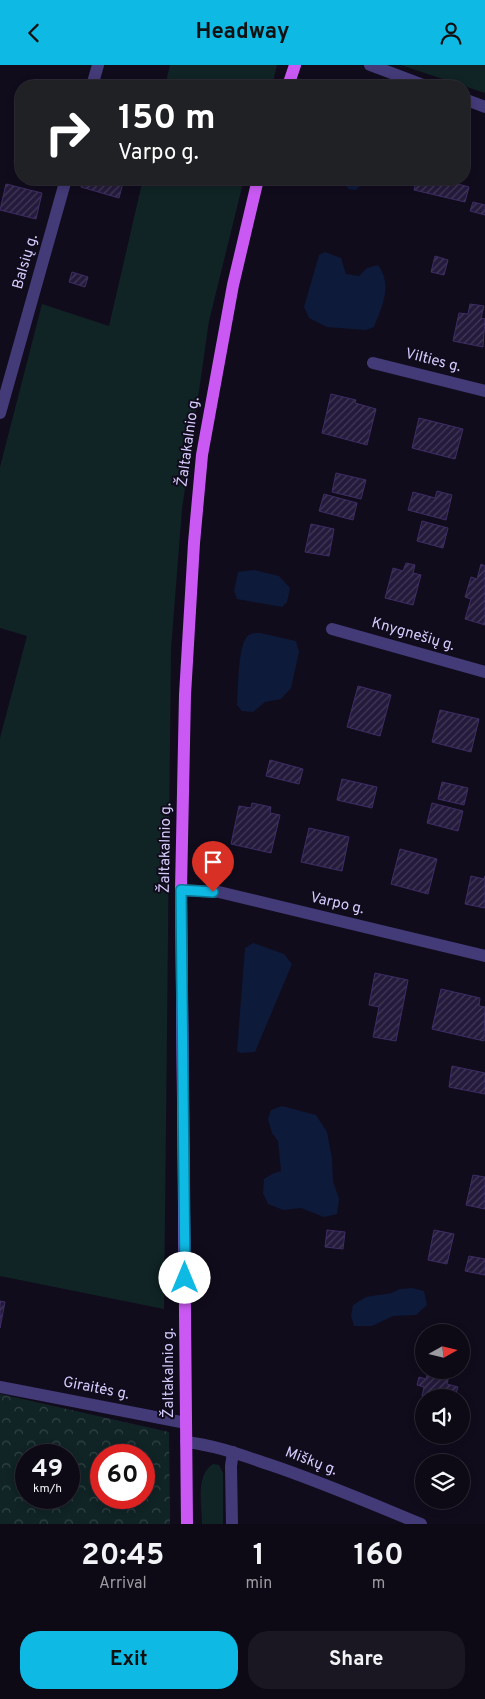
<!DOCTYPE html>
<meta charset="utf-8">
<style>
:root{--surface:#0d0915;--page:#1b1722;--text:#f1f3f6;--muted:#9a9aa0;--line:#2d2a34;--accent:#0eb9e4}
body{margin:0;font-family:Overpass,sans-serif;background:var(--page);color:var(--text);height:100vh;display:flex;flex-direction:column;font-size:19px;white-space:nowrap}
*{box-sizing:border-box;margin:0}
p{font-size:16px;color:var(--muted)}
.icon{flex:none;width:28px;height:28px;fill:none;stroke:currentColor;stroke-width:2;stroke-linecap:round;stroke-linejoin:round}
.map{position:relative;height:1459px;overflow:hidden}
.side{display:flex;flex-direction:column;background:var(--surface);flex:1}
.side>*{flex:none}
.guide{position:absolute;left:15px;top:15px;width:455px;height:105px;border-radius:20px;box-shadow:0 2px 8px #0003,0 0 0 1px var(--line);background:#202124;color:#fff;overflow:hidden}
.needle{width:32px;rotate:82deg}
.fabs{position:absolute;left:415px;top:1259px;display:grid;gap:10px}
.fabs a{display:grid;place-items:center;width:55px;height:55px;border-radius:50%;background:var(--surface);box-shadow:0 2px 8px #0003,0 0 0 1px var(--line);font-size:25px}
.speed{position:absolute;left:15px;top:1379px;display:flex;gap:10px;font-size:25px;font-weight:700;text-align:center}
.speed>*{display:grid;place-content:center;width:65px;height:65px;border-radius:50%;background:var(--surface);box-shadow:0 2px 8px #0003,0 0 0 1px var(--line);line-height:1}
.speed small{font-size:12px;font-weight:400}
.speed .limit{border:8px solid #d22;background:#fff;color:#111}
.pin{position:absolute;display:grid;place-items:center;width:42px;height:42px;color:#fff;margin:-51px -21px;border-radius:50% 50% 50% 0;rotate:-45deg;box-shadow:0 0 5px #0007}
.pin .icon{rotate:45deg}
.me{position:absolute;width:55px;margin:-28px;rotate:0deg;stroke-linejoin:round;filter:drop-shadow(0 0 4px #0008)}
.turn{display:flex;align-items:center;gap:18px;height:105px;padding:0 20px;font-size:22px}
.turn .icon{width:65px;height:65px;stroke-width:2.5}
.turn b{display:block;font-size:35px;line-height:42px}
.eta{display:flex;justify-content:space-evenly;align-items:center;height:85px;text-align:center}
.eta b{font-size:30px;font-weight:700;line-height:35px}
.primary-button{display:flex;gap:10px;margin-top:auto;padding:10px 20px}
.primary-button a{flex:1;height:58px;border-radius:20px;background:var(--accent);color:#111;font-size:20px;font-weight:700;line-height:58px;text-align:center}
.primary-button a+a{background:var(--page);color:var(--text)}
header{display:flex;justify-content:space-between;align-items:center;height:65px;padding:0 20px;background:var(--accent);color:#111;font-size:22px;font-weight:700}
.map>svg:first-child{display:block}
.grass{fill:#102425}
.forest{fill:url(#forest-crowns);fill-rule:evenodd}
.water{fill:#0d1a3a}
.building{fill:url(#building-hatch);stroke:#3e2d66}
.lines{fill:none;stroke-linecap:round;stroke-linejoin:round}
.minor{stroke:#433a78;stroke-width:12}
.primary{stroke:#ca59f4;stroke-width:12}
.route-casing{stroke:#097894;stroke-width:12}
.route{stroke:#0eb9e4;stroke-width:9}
.labels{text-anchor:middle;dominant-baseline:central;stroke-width:4;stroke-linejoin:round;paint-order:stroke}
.street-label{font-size:15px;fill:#d5cafc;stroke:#110c1c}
</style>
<header><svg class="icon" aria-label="back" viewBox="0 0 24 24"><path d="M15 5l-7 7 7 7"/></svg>Headway<svg class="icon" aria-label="person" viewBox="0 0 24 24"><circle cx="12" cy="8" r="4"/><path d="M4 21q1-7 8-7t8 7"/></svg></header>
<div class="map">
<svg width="485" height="1459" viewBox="0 0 485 1459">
<defs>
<pattern id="forest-crowns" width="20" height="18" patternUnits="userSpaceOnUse" patternTransform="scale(1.25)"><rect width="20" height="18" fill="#102425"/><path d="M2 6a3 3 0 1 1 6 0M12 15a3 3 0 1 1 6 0" fill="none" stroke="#324246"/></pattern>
<pattern id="building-hatch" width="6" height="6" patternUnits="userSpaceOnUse" patternTransform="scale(1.25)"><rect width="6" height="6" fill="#241a3b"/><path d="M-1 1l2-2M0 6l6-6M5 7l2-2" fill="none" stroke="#433a58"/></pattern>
</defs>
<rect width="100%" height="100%" fill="#110c1c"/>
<!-- grass -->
<path class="grass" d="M170,0H277L272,21H165Z
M401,0H485V28Z
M143,114H244L209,256L182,444L171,584L164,1244L0,1211V673L27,571L0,563V402L42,239L109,261Z
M213,1399L219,1400L223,1408V1459H202C202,1440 195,1410 213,1399Z"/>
<!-- forest -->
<path class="forest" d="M0,1329L169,1367L170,1459H0ZM26,1390H69V1432H26ZM101,1390H144V1432H101Z"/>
<!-- water -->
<path class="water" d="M346,114H368L356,125L349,124L345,120Z
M325,187L341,193L346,209L359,211L367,203L378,200C393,221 382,241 374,262L366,265L327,262L309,253L304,242L319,190Z
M254,505L279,511L290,523L287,537L282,542L237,534L234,526L238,507Z
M260,568L296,576L299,587L291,623L281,634L265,637L253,647L242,646L237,640C238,626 238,584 246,573C249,568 255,568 260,568Z
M253,878L284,889L292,899L255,987L241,988L237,986L245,883Z
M282,1041L316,1050L327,1067L332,1094L333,1116L339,1134L337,1149L324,1152L301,1143L283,1145L268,1139L263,1128L264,1114L272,1109L281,1106L278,1076L272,1068L268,1054L271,1045Z
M412,1223L424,1226L427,1240L416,1250L393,1251L372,1261H354L351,1251L353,1240L366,1232L392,1228L400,1224Z"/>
<!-- building -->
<path class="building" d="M464,64L469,65L464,87Z
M21,68V99L14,97Z
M83,114H124L119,133L81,122Z
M416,114H460L458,119L469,122L465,137L414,125Z
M6,119L42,128L36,154L0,145Z
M473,137L485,140V150L470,146Z
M435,191L448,195L444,210L431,207Z
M72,207L88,212L85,222L69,217Z
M470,239L484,241L481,253L485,254L483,282L453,276L459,248L468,249Z
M331,329L356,335L355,338L376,344L367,380L322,368Z
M419,353L463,364L455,394L412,383Z
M336,408L366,415L361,434L332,427Z
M437,426L452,430L446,455L408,445L413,427L435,433Z
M324,429L357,438L353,455L319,446Z
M422,456L448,463L443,483L417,476Z
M311,459L334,464L329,491L305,487Z
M406,498L415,500L413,508L421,510L413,540L385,533L393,503L403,506Z
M481,499L485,501V560L465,554L471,534L465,532L471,512L477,514Z
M358,621L391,630L380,671L347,662Z
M440,645L479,654L471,687L432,677Z
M270,695L303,704L299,719L266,711Z
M342,714L377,722L372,743L337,735Z
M442,717L468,723L464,740L438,734Z
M252,738L271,742L270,748L280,750L271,788L231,779L239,741L251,743Z
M432,738L463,746L458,766L427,758Z
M309,763L349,772L342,806L301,797Z
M400,784L437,794L428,829L391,819Z
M471,811L484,814L485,811V843L465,839Z
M375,908L408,915L396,976L373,972L379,942L369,940Z
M441,924L480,933L479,941L485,942L484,976L432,964Z
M452,1001L485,1008V1029L449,1022Z
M473,1110L485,1112V1144L466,1140Z
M327,1165L345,1167L343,1184L325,1182Z
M434,1165L454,1169L447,1199L428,1195Z
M469,1191L485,1194V1210L465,1206Z
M0,1236L5,1237L0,1263Z
M428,1306L449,1311L447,1319L458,1322L455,1332L445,1330L444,1332L422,1331L424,1322L417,1320L419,1312L426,1314Z"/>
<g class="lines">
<!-- minor -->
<path class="minor" d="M370,0L426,21
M92,21L98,0
M464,34L485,42
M373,298L485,326
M0,348L66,114
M332,564L485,607
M181,825L219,827L485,891
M0,1322L186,1358
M186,1377C214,1380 241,1390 268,1399C319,1416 370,1438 421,1459
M232,1459L231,1401L233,1387"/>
<!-- primary -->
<path class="primary" d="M288,21L295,0
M187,1459L181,825L185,630L194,478L202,390L233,220L258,114"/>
</g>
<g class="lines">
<!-- route casing -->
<g class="route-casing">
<path id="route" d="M185,1213L181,825L213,827"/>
</g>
<!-- route -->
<use href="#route" class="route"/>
</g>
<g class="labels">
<!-- street labels -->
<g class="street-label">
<text transform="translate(26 197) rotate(-74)">Balsių g.</text>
<text transform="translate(433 296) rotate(14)">Vilties g.</text>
<text transform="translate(189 377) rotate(-82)">Žaltakalnio g.</text>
<text transform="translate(413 570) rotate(16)">Knygnešių g.</text>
<text transform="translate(166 783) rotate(-89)">Žaltakalnio g.</text>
<text transform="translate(337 839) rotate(13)">Varpo g.</text>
<text transform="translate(169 1308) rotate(-90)">Žaltakalnio g.</text>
<text transform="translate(96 1324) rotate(11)">Giraitės g.</text>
<text transform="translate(311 1397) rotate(21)">Miškų g.</text>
</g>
</g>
</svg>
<div class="fabs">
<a><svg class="needle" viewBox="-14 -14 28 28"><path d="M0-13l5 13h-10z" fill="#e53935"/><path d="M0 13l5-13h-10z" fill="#9a9aa0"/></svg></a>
<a><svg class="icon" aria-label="sound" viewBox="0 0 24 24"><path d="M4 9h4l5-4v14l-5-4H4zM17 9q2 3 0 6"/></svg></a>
<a><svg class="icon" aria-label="layers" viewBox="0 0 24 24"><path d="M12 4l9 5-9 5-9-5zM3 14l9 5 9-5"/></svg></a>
</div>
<div class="speed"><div>49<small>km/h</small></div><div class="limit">60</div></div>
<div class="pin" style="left:213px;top:827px;background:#d93025"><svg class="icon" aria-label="arrive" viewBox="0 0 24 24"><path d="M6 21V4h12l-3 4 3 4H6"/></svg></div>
<svg class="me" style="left:185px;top:1213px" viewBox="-20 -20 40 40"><circle r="19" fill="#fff"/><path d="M0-13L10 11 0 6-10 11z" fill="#0eb9e4"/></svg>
<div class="guide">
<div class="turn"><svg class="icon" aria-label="right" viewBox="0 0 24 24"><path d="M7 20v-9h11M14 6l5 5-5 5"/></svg><div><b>150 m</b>Varpo g.</div></div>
</div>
</div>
<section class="side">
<div class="eta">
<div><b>20:45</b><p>Arrival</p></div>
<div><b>1</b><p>min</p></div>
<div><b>160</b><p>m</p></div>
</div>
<div class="primary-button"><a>Exit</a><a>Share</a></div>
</section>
